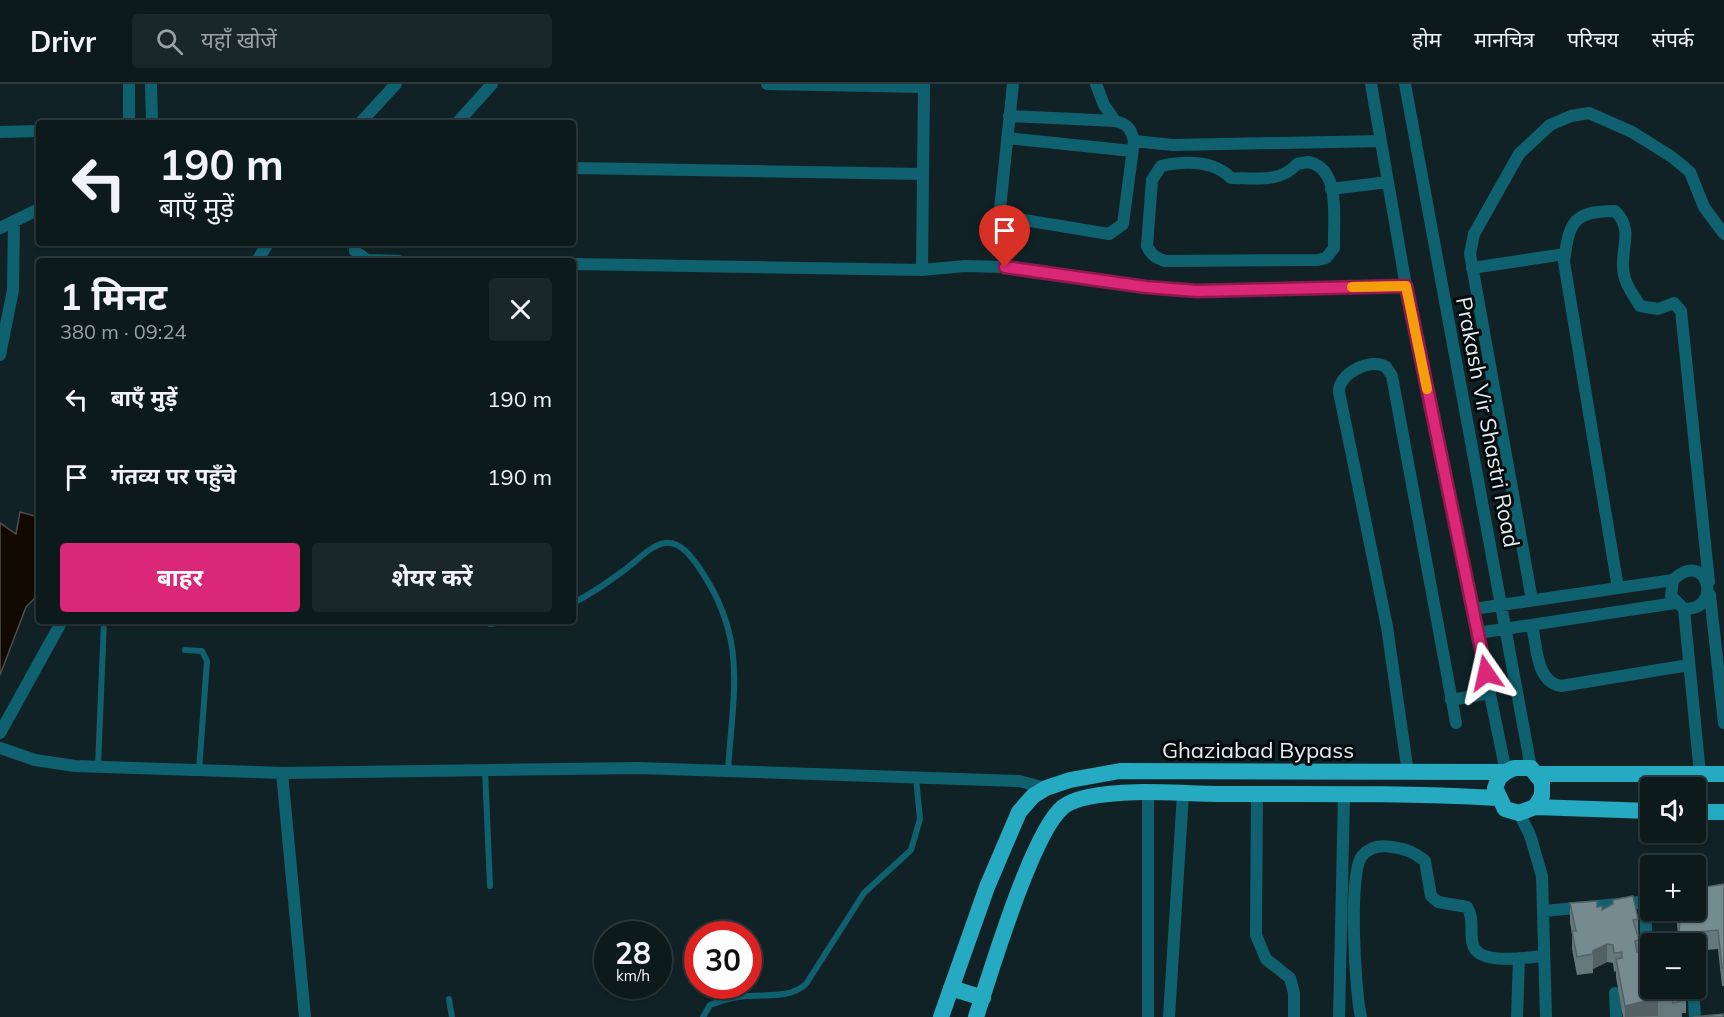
<!DOCTYPE html>
<html lang="hi">
<meta charset="utf-8">
<style>
:root{--surface:#0c1a1c;--page:#1a2729;--text:#f1f3f6;--muted:#9aa1a3;--line:#2c383b;--accent:#db2777}
body{margin:0;font-family:Mulish,"Noto Sans Devanagari",sans-serif;background:var(--page);color:var(--text);height:100vh;display:flex;flex-direction:column;font-size:22px;white-space:nowrap}
*{box-sizing:border-box;margin:0}
p{font-size:20px;color:var(--muted)}
.icon{flex:none;width:33px;height:33px;fill:none;stroke:currentColor;stroke-width:2;stroke-linecap:round;stroke-linejoin:round}
.map{position:relative;flex:1;overflow:hidden}
.side{position:absolute;left:36px;top:174px;width:540px;height:366px;display:flex;flex-direction:column;background:var(--surface);border-radius:6px;box-shadow:0 2px 4px #0004,0 0 0 2px var(--line)}
.side>*{flex:none}
.banner{position:absolute;left:36px;top:36px;width:540px;height:126px;border-radius:6px;box-shadow:0 2px 4px #0004,0 0 0 2px var(--line);background:#0c1a1c;color:var(--text);overflow:hidden}
.buttons{position:absolute;left:1640px;top:693px;display:grid;gap:12px}
.buttons a{display:grid;place-items:center;width:66px;height:66px;border-radius:6px;background:var(--surface);box-shadow:0 2px 4px #0004,0 0 0 2px var(--line);font-size:30px}
.speed{position:absolute;left:594px;top:837px;display:flex;gap:12px;font-size:30px;font-weight:700;text-align:center}
.speed>*{display:grid;place-content:center;width:78px;height:78px;border-radius:50%;background:var(--surface);box-shadow:0 2px 4px #0004,0 0 0 2px var(--line);line-height:1}
.speed small{font-size:15px;font-weight:400}
.speed .limit{border:9px solid #d22;background:#fff;color:#111}
.pin{position:absolute;display:grid;place-items:center;width:51px;height:51px;color:#fff;margin:-62px -26px;border-radius:50% 50% 50% 0;rotate:-45deg;box-shadow:0 0 6px #0007}
.pin .icon{rotate:45deg}
.me{position:absolute;width:66px;margin:-33px;rotate:349deg;stroke-linejoin:round;filter:drop-shadow(0 0 4px #0008)}
.turn{display:flex;align-items:center;gap:21px;height:126px;padding:0 24px;font-size:27px}
.turn .icon{width:78px;height:78px;stroke-width:2.5}
.turn b{display:block;font-size:42px;line-height:51px}
.round{display:grid;place-items:center;flex:none;width:63px;height:63px;border-radius:6px;background:var(--page)}
.overview{display:flex;align-items:center;justify-content:space-between;height:102px;padding:0 24px}
h1{font-size:36px;font-weight:700;line-height:45px}
.primary-button{display:flex;gap:12px;margin-top:auto;padding:12px 24px}
.primary-button a{flex:1;height:69px;border-radius:6px;background:var(--accent);color:#fff;font-size:24px;font-weight:700;line-height:69px;text-align:center}
.primary-button a+a{background:var(--page);color:var(--text)}
ul{padding:0;list-style:none}
li{display:flex;align-items:center;gap:18px;height:78px;padding:0 24px}
li div{flex:1}
li b{display:block;font-size:22px}
li em{font-style:normal}
header{display:flex;align-items:center;gap:36px;box-sizing:border-box;height:84px;padding:0 30px;background:var(--surface);border-bottom:2px solid var(--line)}
header strong{font-size:28px}
nav{display:flex;gap:33px;margin-inline-start:auto;font-size:21px}
.search{width:420px;height:54px;background:var(--page);display:flex;align-items:center;gap:15px;box-sizing:border-box;padding:0 21px;border-radius:6px;color:var(--muted);font-size:22px}
.map>svg:first-child{display:block}
.water{fill:#110800;stroke:#504d49;stroke-width:1.5}
.lines{fill:none;stroke-linecap:round;stroke-linejoin:round}
.service{stroke:#106170;stroke-width:6}
.minor{stroke:#106170;stroke-width:12}
.trunk{stroke:#26aac2;stroke-width:16}
.wall{fill:#65787c}
.shaded-wall{fill:#536165}
.building{fill:#768b90;stroke:#536165;stroke-width:1.5}
.route-casing{stroke:#8e194d;stroke-width:15}
.route{stroke:#db2777;stroke-width:10}
.slow{stroke:#f59e0b;stroke-width:10}
.labels{text-anchor:middle;dominant-baseline:central;stroke-width:6;stroke-linejoin:round;paint-order:stroke}
.street-label{font-size:22px;fill:#e4eff2;stroke:#040a0c}
</style>
<header>
<strong>Drivr</strong>
<div class="search"><svg class="icon" aria-label="search" viewBox="0 0 24 24"><circle cx="10" cy="10" r="6"/><path d="M15 15l6 6"/></svg>यहाँ खोजें</div>
<nav><a>होम</a><a>मानचित्र</a><a>परिचय</a><a>संपर्क</a></nav>
</header>
<div class="map">
<svg width="1724" height="933" viewBox="0 0 1724 933">
<rect width="100%" height="100%" fill="#102226"/>
<!-- water -->
<path class="water" d="M20,428L39,433V510L26,523L0,591V439L16,450Z"/>
<g class="lines">
<!-- service -->
<path class="service" d="M573,519C591,510 607,499 623,487C635,479 650,461 665,459C680,457 692,473 700,485C748,556 733,606 728,687
M490,540L513,537
M185,566L202,567L207,577L199,686
M98,682L104,537
M485,686L490,802
M449,915L452,933
M703,933L710,921C722,916 734,913 747,912C768,910 789,915 806,900L864,809L911,766L920,735L916,694"/>
<!-- minor -->
<path class="minor" d="M151,0L152,39
M767,0L924,3
M1013,0L1000,125L1006,133L1109,150L1123,140L1134,57C1131,45 1128,40 1115,37L1104,21L1096,0
M1371,0L1406,202L1506,688
M1405,0L1531,684
M1009,32L1115,37
M129,39V0
M360,39L396,0
M457,39L492,0
M0,48L39,47
M1007,54L1132,67
M1134,57L1173,61L1381,57
M1308,78C1342,84 1333,137 1334,164L1326,174L1318,176L1165,177C1156,174 1151,171 1147,162L1152,96L1161,82C1185,77 1213,76 1231,94C1254,94 1281,99 1297,80Z
M573,84L922,90
M1331,105L1388,98
M0,144L39,125
M355,159V167L367,176L399,177
M257,177L268,159
M573,180L922,186L965,182L1005,183L1146,203L1197,206L1406,202
M1472,184L1565,170
M922,186L924,0
M0,271L13,206L14,138
M1618,504L1564,178C1569,138 1573,127 1615,127C1636,147 1618,168 1624,191C1626,202 1634,212 1640,222L1658,225L1674,219L1681,227L1709,498
M1710,511L1724,639
M1532,516L1470,170L1474,150L1519,70L1550,41L1571,32L1589,29L1632,48L1672,73L1690,88L1704,123L1724,150
M1473,525L1673,496C1707,463 1724,527 1684,525L1671,512L1673,496
M1684,525L1700,690
M1532,542C1537,563 1536,598 1561,602L1689,581
M1478,549L1675,519
M1451,616L1490,609
M0,649L62,537
M0,664L35,676L75,682L282,689L638,684L1019,697L1046,704
M282,689L305,933
M1408,689L1387,543L1339,308C1338,289 1372,273 1386,283L1392,292L1456,639
M1257,710L1256,851L1266,875L1290,894L1294,909V933
M1519,729L1530,751L1542,792L1546,933
M1645,818L1647,875H1650
M1544,827L1650,817
M1693,904L1695,933
M1615,909L1616,933
M1148,933V710
M1169,933L1183,710
M1339,933L1344,712
M1361,933C1355,908 1348,789 1362,772C1370,762 1381,761 1392,763C1406,765 1414,768 1425,777L1431,812L1438,818L1467,823C1475,836 1469,848 1473,861C1479,882 1527,873 1544,872
M1517,933L1519,874"/>
<!-- trunk -->
<path class="trunk" d="M1506,688L1499,694L1495,704L1505,725L1519,729L1535,723L1650,727
M1537,690H1724
M1695,728H1724
M951,904L983,914
M941,933L987,803L1019,728L1033,712L1046,704L1070,696L1120,687L1506,688L1514,684H1531L1542,698V712L1535,723
M976,933C990,891 1032,748 1063,723C1069,718 1079,715 1088,713C1131,704 1180,710 1224,710C1315,710 1406,709 1497,714"/>
</g>
<!-- wall -->
<path class="wall" d="M1724,800V902H1722L1718,865L1695,867V860H1679V852H1678L1676,826H1695L1700,804Z
M1613,816L1638,835L1639,868L1642,874L1686,910V929H1682V933H1623L1616,893V887L1614,888L1613,879L1607,878L1593,885V889L1577,891L1572,865V850L1570,838V819L1602,826L1613,821Z"/>
<!-- shaded-wall -->
<path class="shaded-wall" d="M1607,860V878L1593,885V867Z
M1658,914V932L1625,933V922Z"/>
<!-- building -->
<path class="building" d="M1724,800V884H1722L1718,846L1679,850L1680,833L1678,834L1677,826H1695V801H1699L1700,804Z
M1633,812L1638,835L1633,836L1639,856L1635,857L1637,868L1641,867L1642,874L1645,873V877L1650,876V904H1684L1686,910L1681,911L1682,917L1673,919L1672,915L1659,917L1658,914L1625,922L1616,875L1622,874V868L1614,869L1613,861L1607,860L1593,867V870L1577,873L1572,847H1576L1570,819L1597,817V823L1602,822V826L1613,820V816Z
M1723,930V933H1693Z"/>
<g class="lines">
<!-- route casing -->
<g class="route-casing">
<path id="route" d="M1005,183L1146,203L1197,207L1406,202L1486,589"/>
</g>
<!-- route -->
<use href="#route" class="route"/>
<!-- slow -->
<path class="slow" d="M1352,203L1406,202L1427,305"/>
</g>
<g class="labels">
<!-- street labels -->
<g class="street-label">
<text transform="translate(1488 338) rotate(79)">Prakash Vir Shastri Road</text>
<text x="1258" y="666">Ghaziabad Bypass</text>
</g>
</g>
</svg>
<div class="buttons">
<a><svg class="icon" aria-label="sound" viewBox="0 0 24 24"><path d="M4 9h4l5-4v14l-5-4H4zM17 9q2 3 0 6"/></svg></a>
<a>+</a>
<a>−</a>
</div>
<div class="speed"><div>28<small>km/h</small></div><div class="limit">30</div></div>
<div class="pin" style="left:1005px;top:183px;background:#d93025"><svg class="icon" aria-label="arrive" viewBox="0 0 24 24"><path d="M6 21V4h12l-3 4 3 4H6"/></svg></div>
<svg class="me" style="left:1486px;top:589px" viewBox="-20 -20 40 40"><path d="M0-17L14 15 0 8-14 15z" fill="#db2777" stroke="#fff" stroke-width="4"/></svg>
<div class="banner">
<div class="turn"><svg class="icon" aria-label="left" viewBox="0 0 24 24"><path d="M17 20v-9H6M10 6l-5 5 5 5"/></svg><div><b>190 m</b>बाएँ मुड़ें</div></div>
</div>
<section class="side">
<div class="overview"><div><h1>1 मिनट</h1><p>380 m · 09:24</p></div><a class="round"><svg class="icon" aria-label="close" viewBox="0 0 24 24"><path d="M6 6l12 12M18 6L6 18"/></svg></a></div>
<ul>
<li><svg class="icon" aria-label="left" viewBox="0 0 24 24"><path d="M17 20v-9H6M10 6l-5 5 5 5"/></svg><div><b>बाएँ मुड़ें</b></div><em>190 m</em></li>
<li><svg class="icon" aria-label="arrive" viewBox="0 0 24 24"><path d="M6 21V4h12l-3 4 3 4H6"/></svg><div><b>गंतव्य पर पहुँचे</b></div><em>190 m</em></li>
</ul>
<div class="primary-button"><a>बाहर</a><a>शेयर करें</a></div>
</section>
</div>
